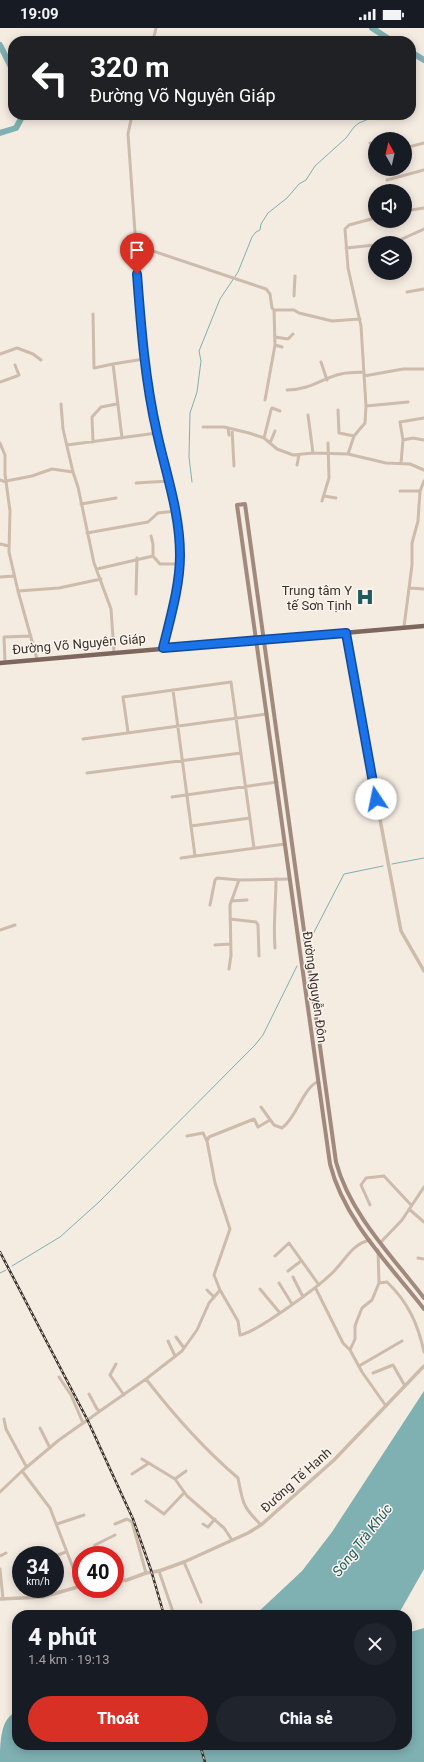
<!DOCTYPE html>
<html lang="vi">
<meta charset="utf-8">
<style>
:root{--surface:#171b24;--page:#20242c;--text:#f1f3f6;--muted:#9ea1a6;--accent:#d93025}
body{margin:0;font-family:Roboto,sans-serif;background:var(--page);color:var(--text);height:100vh;display:flex;flex-direction:column;font-size:15px;white-space:nowrap}
*{box-sizing:border-box;margin:0}
p{font-size:13px;color:var(--muted)}
.icon{flex:none;width:22px;height:22px;fill:none;stroke:currentColor;stroke-width:2;stroke-linecap:round;stroke-linejoin:round}
.map{position:relative;flex:1;overflow:hidden}
.panel{position:absolute;left:12px;top:1582px;width:400px;height:140px;display:flex;flex-direction:column;background:var(--surface);border-radius:16px;box-shadow:0 2px 10px #0003}
.panel>*{flex:none}
.top-card{position:absolute;left:8px;top:8px;width:408px;height:84px;border-radius:16px;box-shadow:0 2px 10px #0003;background:#202124;color:#fff;overflow:hidden}
.needle{width:26px;rotate:352deg}
.buttons{position:absolute;left:368px;top:104px;display:grid;gap:8px}
.buttons a{display:grid;place-items:center;width:44px;height:44px;border-radius:50%;background:var(--surface);box-shadow:0 2px 10px #0003;font-size:20px}
.speed{position:absolute;left:12px;top:1518px;display:flex;gap:8px;font-size:20px;font-weight:700;text-align:center}
.speed>*{display:grid;place-content:center;width:52px;height:52px;border-radius:50%;background:var(--surface);box-shadow:0 2px 10px #0003;line-height:1}
.speed small{font-size:10px;font-weight:400}
.speed .limit{border:6px solid #d22;background:#fff;color:#111}
.pin{position:absolute;display:grid;place-items:center;width:34px;height:34px;color:#fff;margin:-41px -17px;border-radius:50% 50% 50% 0;rotate:-45deg;box-shadow:0 0 4px #0007}
.pin .icon{rotate:45deg}
.me{position:absolute;width:44px;margin:-22px;rotate:349deg;stroke-linejoin:round;filter:drop-shadow(0 0 3px #0008)}
.turn{display:flex;align-items:center;gap:14px;height:84px;padding:0 16px;font-size:18px}
.turn .icon{width:52px;height:52px;stroke-width:2.5}
.turn b{display:block;font-size:28px;line-height:34px}
.round{display:grid;place-items:center;flex:none;width:42px;height:42px;border-radius:21px;background:var(--page)}
.head{display:flex;align-items:center;justify-content:space-between;height:68px;padding:0 16px}
h1{font-size:24px;font-weight:800;line-height:30px}
.cta{display:flex;gap:8px;margin-top:auto;padding:8px 16px}
.cta a{flex:1;height:46px;border-radius:24px;background:var(--accent);color:#fff;font-size:16px;font-weight:800;line-height:46px;text-align:center}
.cta a+a{background:var(--page);color:var(--text)}
.status{display:flex;justify-content:space-between;align-items:center;height:28px;padding:0 20px;background:var(--surface);direction:ltr}
.status svg{height:11px;fill:currentColor}
.map>svg:first-child{display:block}
.water{fill:#7fb0b2}
.lines{fill:none;stroke-linecap:round;stroke-linejoin:round}
.stream{stroke:#7fb0b2;stroke-width:1}
.river{stroke:#7fb0b2;stroke-width:6}
.minor{stroke:#cdbbac;stroke-width:3}
.tertiary{stroke:#cdbbac;stroke-width:3.5}
.secondary{stroke:#a18a7d;stroke-width:4}
.primary{stroke:#7d675c;stroke-width:4.5}
.rail-casing{stroke:#3b302b;stroke-width:2.5}
.rail{stroke:#fbf5ee;stroke-width:1;stroke-dasharray:3;stroke-linecap:butt}
.route-casing{stroke:#114b97;stroke-width:10}
.route{stroke:#1a73e8;stroke-width:7}
.labels{text-anchor:middle;dominant-baseline:central;stroke-width:3;stroke-linejoin:round;paint-order:stroke}
.poi-label{font-size:13px;fill:#3b302b;stroke:#fbf5ee;text-anchor:end}
.street-label{font-size:13px;fill:#3b302b;stroke:#fbf5ee}
.water-label{font-size:14px;font-style:italic;fill:#1f5a5e;stroke:#fbf5ee}
</style>
<div class="status"><b>19:09</b><svg viewBox="0 0 49 12"><path d="M0 12V9h3v3zM5 12V6h3v6zM10 12V3h3v9zM15 12V0h3v12zM26 1h20v11H26zM47 4h2v5h-2z"/></svg></div>
<div class="map">
<svg width="424" height="1734" viewBox="0 0 424 1734">
<rect width="100%" height="100%" fill="#f4ebe1"/>
<!-- water -->
<path class="water" d="M424,1363V1541L398,1587H255L302,1543L332,1504Z
M424,1600V1734H0C0,1716 0,1689 17,1684V1717H407V1605Z"/>
<g class="lines">
<!-- stream -->
<path class="stream" d="M411,33L414,26
M192,454L189,429L190,385L197,364L201,333L199,323L220,271L238,244L252,209L256,204L260,202L261,196L268,185L287,170L299,156L306,152L315,138L346,110L354,99L359,95L378,87
M392,836L424,830
M311,910L344,846L383,838
M12,1238L60,1209L99,1174L255,1017L263,1007L297,938
M0,1245L6,1242"/>
<!-- river -->
<path class="river" d="M372,0L392,13
M0,17L13,43
M411,24L424,32
M0,105L16,100L23,87"/>
<!-- minor -->
<path class="minor" d="M153,13L156,0
M132,87L128,106L144,331L157,405L169,453L179,503V536L163,620
M370,115L375,121
M405,120L424,115
M387,152L424,142
M405,183L424,180
M393,215L424,201
M135,217L266,261L270,266L272,280L274,282H294L299,285L332,293L360,291
M346,220L375,217
M407,264L424,261
M294,268L295,248
M93,286L94,340L113,336
M275,309L288,311L293,306
M275,317L282,319
M0,326L17,320L33,326L41,332
M321,334L327,352
M364,348L403,341H424
M0,354L17,348L19,347L15,337
M287,362C310,362 322,350 341,346C349,344 356,345 364,344
M265,372L275,317L274,282
M61,376L63,401L73,444
M366,378L408,374
M338,382L339,405L354,408
M308,387L313,425
M203,399H224L249,405L264,410L277,421L293,427L313,425L348,426L386,435L410,436L424,442
M228,400L229,407
M232,401L234,438
M122,410L113,336L144,331
M264,410L271,382L272,380L280,383
M403,412L400,394L424,390
M93,414L92,389L101,379L117,376
M0,415L5,427V446L10,483L9,524L18,563L59,560L101,551
M270,415L275,403
M67,417L157,405
M348,426L354,408L365,395L366,378L361,298L348,240L345,201L349,197L375,190
M401,435L403,412L413,410L424,412
M297,437L299,427
M0,452L6,454
M6,453L32,448L52,441L73,444L78,459L94,535L111,581L114,624
M136,455L169,453
M400,463H420
M324,468L336,470
M322,473L329,450L328,415
M81,476L116,470
M87,505L148,494L158,485L176,483
M151,508L153,516V528
M0,516L9,518
M97,541L153,528L160,536H179
M0,549L14,548
M410,560L424,561
M18,563L37,631
M136,566L137,530
M404,599L412,537V515L418,493L420,463L424,453
M5,634L4,609L31,608
M173,662L195,828
M128,704L123,669L231,654L254,820
M83,711L267,686
M87,745L241,725
M172,769L277,754
M191,798L250,790
M181,830L285,816
M231,873L247,872
M210,877L215,852L217,850L239,852L290,851
M230,891L256,894L258,897L259,928
M0,902L15,897
M215,917L230,916
M275,920C273,897 276,874 276,851
M229,941L231,927L230,877L239,852
M261,1079L274,1097L282,1100C297,1089 302,1062 317,1054
M187,1108L203,1105L207,1113L215,1155L230,1201L214,1247L220,1262L238,1293L240,1307C256,1305 324,1255 336,1241C347,1229 353,1216 370,1212
M207,1113L209,1109L254,1091L258,1099L270,1092
M370,1177L361,1157L366,1150L384,1148L411,1177
M409,1181L424,1194
M381,1214L402,1192L424,1159
M275,1228L289,1215L319,1257
M418,1230L424,1231
M288,1243L301,1233
M293,1249L303,1269
M279,1255L292,1276
M379,1255L387,1254C408,1274 418,1296 424,1324
M260,1261L280,1285
M316,1261L343,1315L350,1322L362,1344L386,1378
M207,1262L213,1268
M176,1309L184,1320
M168,1313L175,1328
M350,1322L355,1311V1298L358,1290L362,1280L372,1272L379,1255L378,1222
M116,1336L110,1347L124,1367
M359,1338L402,1313
M373,1345L393,1337L405,1358
M59,1349L71,1367L83,1395L59,1412L22,1443L50,1480L80,1558
M146,1351C173,1386 204,1421 238,1450C243,1475 242,1478 261,1497
M89,1366L97,1381L100,1383L146,1351L182,1323L197,1302L209,1275L220,1262
M4,1391L6,1401L26,1438
M82,1396L100,1383
M40,1400L50,1420
M142,1431L175,1451L187,1468L224,1500L232,1512
M132,1446L149,1435
M175,1451L186,1443
M0,1464L22,1443
M146,1473L164,1486L184,1465
M57,1496L84,1487
M115,1496L127,1491L132,1494L146,1545
M203,1496L208,1499L215,1491
M34,1521L37,1527
M95,1527V1517L115,1507
M0,1528L6,1525
M55,1528L66,1524
M184,1534L201,1574
M0,1541L3,1571
M159,1543L174,1587"/>
<!-- tertiary -->
<path class="tertiary" d="M345,605L401,903L424,943
M115,1554L127,1552L146,1545L159,1543L184,1534L248,1505L261,1497L334,1432L424,1338
M0,1571L43,1569L81,1558"/>
<!-- secondary -->
<path class="secondary" d="M424,1270C392,1228 350,1186 336,1134L245,476L237,477L330,1136C344,1192 389,1236 424,1281"/>
<!-- primary -->
<path class="primary" d="M0,635L424,598"/>
<!-- rail casing -->
<g class="rail-casing">
<path id="rail" d="M0,1224L88,1393L133,1491L151,1542L164,1587
M200,1717L205,1734"/>
</g>
<!-- rail -->
<use href="#rail" class="rail"/>
</g>
<g class="lines">
<!-- route casing -->
<g class="route-casing">
<path id="route" d="M137,246C141,299 145,353 157,405C166,446 180,485 180,527C180,558 170,591 163,620L346,605L376,771"/>
</g>
<!-- route -->
<use href="#route" class="route"/>
</g>
<!-- icons -->
<defs>
<g id="hospital-bare" transform="scale(1.38)"><path d="M-5-5h3v3.5h4V-5h3V5h-3V1.5h-4V5h-3Z" fill="#1f5a5e" stroke="#fbf5ee" stroke-width="2.5" paint-order="stroke"/></g>
</defs>
<g fill-rule="evenodd">
<use href="#hospital-bare" x="365" y="569"/>
</g>
<g class="labels">
<!-- poi labels -->
<g class="poi-label">
<text x="352" y="562">Trung tâm Y<tspan x="352" dy="15">tế Sơn Tịnh</tspan></text>
</g>
<!-- street labels -->
<g class="street-label">
<text transform="translate(79 616) rotate(-5)">Đường Võ Nguyên Giáp</text>
<text transform="translate(315 959) rotate(82)">Đường Nguyễn Đôn</text>
<text transform="translate(296 1452) rotate(-42)">Đường Tế Hanh</text>
</g>
<!-- water labels -->
<g class="water-label">
<text transform="translate(362 1512) rotate(-52)">Sông Trà Khúc</text>
</g>
</g>
</svg>
<div class="buttons">
<a><svg class="needle" viewBox="-14 -14 28 28"><path d="M0-13l5 13h-10z" fill="#e53935"/><path d="M0 13l5-13h-10z" fill="#9ea1a6"/></svg></a>
<a><svg class="icon" aria-label="sound" viewBox="0 0 24 24"><path d="M4 9h4l5-4v14l-5-4H4zM17 9q2 3 0 6"/></svg></a>
<a><svg class="icon" aria-label="layers" viewBox="0 0 24 24"><path d="M12 4l9 5-9 5-9-5zM3 14l9 5 9-5"/></svg></a>
</div>
<div class="speed"><div>34<small>km/h</small></div><div class="limit">40</div></div>
<div class="pin" style="left:137px;top:246px;background:#d93025"><svg class="icon" aria-label="arrive" viewBox="0 0 24 24"><path d="M6 21V4h12l-3 4 3 4H6"/></svg></div>
<svg class="me" style="left:376px;top:771px" viewBox="-20 -20 40 40"><circle r="19" fill="#fff"/><path d="M0-13L10 11 0 6-10 11z" fill="#1a73e8"/></svg>
<div class="top-card">
<div class="turn"><svg class="icon" aria-label="left" viewBox="0 0 24 24"><path d="M17 20v-9H6M10 6l-5 5 5 5"/></svg><div><b>320 m</b>Đường Võ Nguyên Giáp</div></div>
</div>
<section class="panel">
<div class="head"><div><h1>4 phút</h1><p>1.4 km · 19:13</p></div><a class="round"><svg class="icon" aria-label="close" viewBox="0 0 24 24"><path d="M6 6l12 12M18 6L6 18"/></svg></a></div>
<div class="cta"><a>Thoát</a><a>Chia sẻ</a></div>
</section>
</div>
